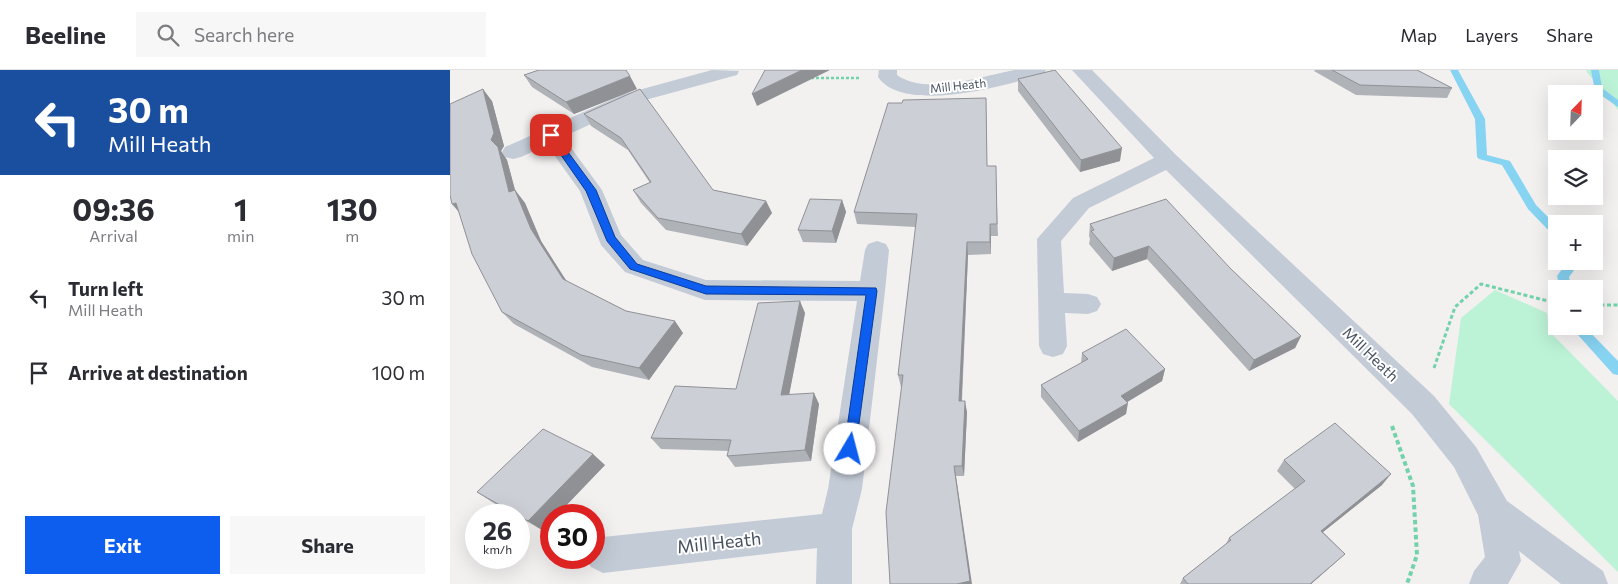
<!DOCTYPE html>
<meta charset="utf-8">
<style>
:root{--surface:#fff;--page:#f7f7f7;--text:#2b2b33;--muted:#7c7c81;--line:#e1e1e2;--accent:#0d5def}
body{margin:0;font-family:Commissioner,sans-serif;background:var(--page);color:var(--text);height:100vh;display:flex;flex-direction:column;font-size:19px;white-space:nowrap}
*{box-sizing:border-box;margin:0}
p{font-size:16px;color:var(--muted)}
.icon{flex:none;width:28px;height:28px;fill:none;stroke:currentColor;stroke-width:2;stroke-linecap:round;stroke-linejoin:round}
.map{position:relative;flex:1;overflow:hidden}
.panel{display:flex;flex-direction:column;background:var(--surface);width:450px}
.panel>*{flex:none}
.banner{background:#1a4fa0;color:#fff;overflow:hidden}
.needle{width:32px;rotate:23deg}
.controls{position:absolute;left:1098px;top:15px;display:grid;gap:10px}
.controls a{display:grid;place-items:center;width:55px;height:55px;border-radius:0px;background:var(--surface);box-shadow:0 5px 20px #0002;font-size:25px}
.speed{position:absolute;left:15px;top:434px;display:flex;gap:10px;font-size:25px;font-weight:700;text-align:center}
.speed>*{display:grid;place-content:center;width:65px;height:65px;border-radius:50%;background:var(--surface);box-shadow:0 5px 20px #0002;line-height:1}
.speed small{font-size:12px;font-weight:400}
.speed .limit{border:8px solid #d22;background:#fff;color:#111}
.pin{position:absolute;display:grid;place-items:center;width:42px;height:42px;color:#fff;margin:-21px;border-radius:10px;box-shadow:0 2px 8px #0006}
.me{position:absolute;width:55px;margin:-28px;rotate:8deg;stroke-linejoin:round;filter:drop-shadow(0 0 4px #0008)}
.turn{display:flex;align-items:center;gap:18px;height:105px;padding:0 25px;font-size:22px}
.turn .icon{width:65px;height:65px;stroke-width:2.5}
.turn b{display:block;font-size:35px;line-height:42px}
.eta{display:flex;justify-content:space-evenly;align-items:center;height:85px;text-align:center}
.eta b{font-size:30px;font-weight:700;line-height:35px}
.cta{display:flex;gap:10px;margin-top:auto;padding:10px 25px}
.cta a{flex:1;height:58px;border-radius:0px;background:var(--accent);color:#fff;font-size:20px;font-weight:700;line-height:58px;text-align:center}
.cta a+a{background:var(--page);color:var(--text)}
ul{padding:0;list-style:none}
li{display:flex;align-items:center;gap:15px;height:75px;padding:0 25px}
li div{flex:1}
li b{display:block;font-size:19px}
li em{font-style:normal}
header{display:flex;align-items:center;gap:30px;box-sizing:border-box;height:70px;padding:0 25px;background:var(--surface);border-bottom:1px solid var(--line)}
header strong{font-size:24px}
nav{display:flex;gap:28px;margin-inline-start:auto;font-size:18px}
.search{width:350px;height:45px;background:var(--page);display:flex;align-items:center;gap:12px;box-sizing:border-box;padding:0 18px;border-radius:0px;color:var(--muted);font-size:19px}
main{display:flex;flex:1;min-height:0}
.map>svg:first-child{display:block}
.green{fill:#bcf2d6}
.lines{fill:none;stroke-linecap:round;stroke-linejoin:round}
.stream{fill:#87d3f2;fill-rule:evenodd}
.path-far2{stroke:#72d3ab;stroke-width:2.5;stroke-dasharray:3 2;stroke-linecap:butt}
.path-far1{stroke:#72d3ab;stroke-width:3;stroke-dasharray:4 2.5;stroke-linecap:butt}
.path{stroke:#72d3ab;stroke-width:4;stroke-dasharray:4.5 3;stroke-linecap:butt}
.street{fill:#c3cbd6;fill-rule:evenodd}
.wall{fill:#afb2b7}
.shaded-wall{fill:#8f9195}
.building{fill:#cccfd5;stroke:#8f9195}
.route{fill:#0d5def;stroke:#083c9b}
.labels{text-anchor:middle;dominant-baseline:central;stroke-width:4;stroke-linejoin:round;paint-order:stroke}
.far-street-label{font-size:12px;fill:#47515f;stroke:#fff}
.street-label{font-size:15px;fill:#47515f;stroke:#fff}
.near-street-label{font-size:18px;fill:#47515f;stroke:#fff}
</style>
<header>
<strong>Beeline</strong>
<div class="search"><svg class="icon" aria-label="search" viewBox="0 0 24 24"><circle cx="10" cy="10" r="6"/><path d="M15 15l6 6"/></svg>Search here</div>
<nav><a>Map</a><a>Layers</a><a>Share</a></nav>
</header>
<main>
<section class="panel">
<div class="banner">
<div class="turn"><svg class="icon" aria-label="left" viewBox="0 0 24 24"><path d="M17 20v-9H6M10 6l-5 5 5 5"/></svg><div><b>30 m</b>Mill Heath</div></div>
</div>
<div class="eta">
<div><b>09:36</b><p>Arrival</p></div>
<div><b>1</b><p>min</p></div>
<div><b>130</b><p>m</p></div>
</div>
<ul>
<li><svg class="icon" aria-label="left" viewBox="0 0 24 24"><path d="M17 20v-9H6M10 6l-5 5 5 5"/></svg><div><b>Turn left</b><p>Mill Heath</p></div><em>30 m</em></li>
<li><svg class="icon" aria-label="arrive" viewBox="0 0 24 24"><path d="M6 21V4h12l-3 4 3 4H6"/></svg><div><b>Arrive at destination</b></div><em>100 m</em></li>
</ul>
<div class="cta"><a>Exit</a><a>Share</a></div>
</section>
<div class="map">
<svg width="1168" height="514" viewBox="0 0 1168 514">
<rect width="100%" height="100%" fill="#f3f0f0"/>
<!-- green -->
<path class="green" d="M1138,0H1168V40L1136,1Z
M1045,220L1097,243L1099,261L1168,331V502L999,334L1011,248Z"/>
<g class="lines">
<!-- stream -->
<path class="stream" d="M1000,0H1008L1035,49L1037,85L1060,91L1086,135L1106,155V165L1102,164L1078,139L1052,95L1029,89L1027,87L1025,49Z
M1141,0H1149L1152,18L1168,30V37L1145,21Z
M1118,191H1131L1119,207L1122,219H1110L1107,206Z
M1120,256H1134L1168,291V305L1163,304Z"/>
<!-- path-far2 -->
<path class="path-far2" d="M361,8H409"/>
<!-- path-far1 -->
<path class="path-far1" d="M1144,235H1168
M984,298L1005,237L1031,214L1106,233"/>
<!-- path -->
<path class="path" d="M942,356L963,416L967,485L957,514"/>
<!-- street -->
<path class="street" d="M262,0L289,1L287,5L188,32L113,67L152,120L171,165L193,190L256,210L410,211L415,180L418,174L427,171L436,174L439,180L435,221L412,419L402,459V514H366L367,478L153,503L141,497L136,488H144V471L153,467L372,444L378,419L407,231L255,230L175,202L151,175L130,121L97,75L71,87L63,89L55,87L52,82L55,77L174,24Z
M429,0H447V5C476,26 532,6 565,0C575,0 586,0 596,0L594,4C557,15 454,45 428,7Z
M622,0H642L726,85L984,326L1026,377L1057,431L1153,501L1158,514H1111L1069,481L1071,491L1058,514H1019L1024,501L1035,487L1028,445L1004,397L962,344L716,100L639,138L611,171L614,223L638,224L647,227L651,234L647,241L638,244L615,243L617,276L613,284L603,287L593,284L589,276L587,169L623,128L704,88Z"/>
</g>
<!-- wall -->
<path class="wall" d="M865,0H967L1002,18L997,28L906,25L864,1Z
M74,5L187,19L124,44L82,17Z
M568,9L670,91L630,102L568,21Z
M536,28L537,96L546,108L548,166H541V184L518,185L512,331L517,342L514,406H506L451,317L448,305L466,157L407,154L404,142Z
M42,31L54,76L51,81L57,90L65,120L75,133L91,171L116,211L176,241L233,263L199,310L142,297L64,254L52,242L9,142Z
M134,44L263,120L316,131L322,143L297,176L216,160L191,133L183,120L200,113L178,80L141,56Z
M392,130L396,142L386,173L353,172L348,160Z
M640,154L780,198L851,266L845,278L799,301L697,189L662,201L639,174L640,169L639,166Z
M355,243L339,324L369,334L361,391L285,397L277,386L279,381L211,379L201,368L286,319Z
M632,283L715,299L712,311L677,332L676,344L628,372L591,327V315L631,293Z
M834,390L932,415L873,462L895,484L861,514H730L733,508L776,474L779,468L845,419L827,401Z
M155,395L107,445H101V451L92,460L69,447V445H65L42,432L27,422Z"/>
<!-- shaded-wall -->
<path class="shaded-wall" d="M352,0H380L307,36L302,24Z
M180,6L187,19L124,44L116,32Z
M33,19L42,31L54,76L51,81L57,90L65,120L75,133L91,171L123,221L113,209L81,159L59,122L41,70Z
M672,78L670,91L630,102L631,90Z
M392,130L396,142L386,173L382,161Z
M316,131L322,143L297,176L291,164Z
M6,133L13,147L2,134Z
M540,154L541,166V184L540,172Z
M517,172L518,185L511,342L509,331Z
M699,176L697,189L662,201L664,188Z
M350,231L355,243L337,336L331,325Z
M225,251L233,263L199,310L189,298Z
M851,266L845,278L799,301L804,290Z
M715,299L712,311L669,337L671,326Z
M364,323L369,334L361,391L355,380Z
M515,331L517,342L514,406L512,396Z
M678,333L676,344L628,372L629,361Z
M143,384L155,395L107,445H101V451L92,460L78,451Z
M504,396L506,406L522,514H507Z
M941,404L932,415L863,470L871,461Z
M895,484L861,514H860Z"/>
<!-- building -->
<path class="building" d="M89,0H176L180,6L116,32L74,5Z
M315,0H352L302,24Z
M605,0L672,78L631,90L568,9Z
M882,0H967L1002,18L910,15Z
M33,19L44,63L41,70L48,77L59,122L65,120L81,159L113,209L176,241L225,251L189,298L131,285L52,242L22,184L6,133L2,134L0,125V34Z
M190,19L263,120L316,131L291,164L208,148L183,120L201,112L171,68L134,44Z
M536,28L537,96H546L547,154H540V172H517L509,331H515L512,396H504L520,511L507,514H440L436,442L453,305H448L467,144L404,142L438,33H452L453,30Z
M360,129L392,130L382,161L348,160Z
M716,129L780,198L851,266L804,290L699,176L664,188L641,161L644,160L640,154Z
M350,231L331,325L364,323L355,380L277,386L281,370L201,368L225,316L286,319L308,233Z
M676,259L715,299L671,326L678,333L629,361L591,315L638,289L632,283Z
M885,353L941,404L871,461L895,484L860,514H738L733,508L781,470L779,468L855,411L834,390Z
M93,359L143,384L78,451L69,446V445H67L27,422Z"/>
<!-- route -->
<path class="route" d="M101,62L104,63L146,120L165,167L187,194L256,216L426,218L427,221L405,383L400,385L396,383L394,379L416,225L256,224L180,199L157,171L136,121L97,65Z"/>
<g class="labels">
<!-- far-street labels -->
<g class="far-street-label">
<text transform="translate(508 15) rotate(-6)">Mill Heath</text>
</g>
<!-- street labels -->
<g class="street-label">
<text transform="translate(921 284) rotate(44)">Mill Heath</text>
</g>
<!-- near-street labels -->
<g class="near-street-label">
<text transform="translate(269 472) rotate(-6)">Mill Heath</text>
</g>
</g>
</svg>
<div class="controls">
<a><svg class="needle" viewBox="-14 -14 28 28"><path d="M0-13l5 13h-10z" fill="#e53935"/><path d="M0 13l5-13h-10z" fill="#7c7c81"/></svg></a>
<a><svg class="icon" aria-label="layers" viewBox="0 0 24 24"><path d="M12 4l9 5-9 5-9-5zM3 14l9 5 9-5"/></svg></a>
<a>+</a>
<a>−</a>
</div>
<div class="speed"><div>26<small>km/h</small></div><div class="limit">30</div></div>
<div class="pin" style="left:101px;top:65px;background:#d93025"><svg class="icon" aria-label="arrive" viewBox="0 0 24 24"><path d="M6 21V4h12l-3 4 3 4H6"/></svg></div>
<svg class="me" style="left:400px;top:379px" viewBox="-20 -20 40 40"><circle r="19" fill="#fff"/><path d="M0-13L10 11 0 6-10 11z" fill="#0d5def"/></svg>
</div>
</main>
